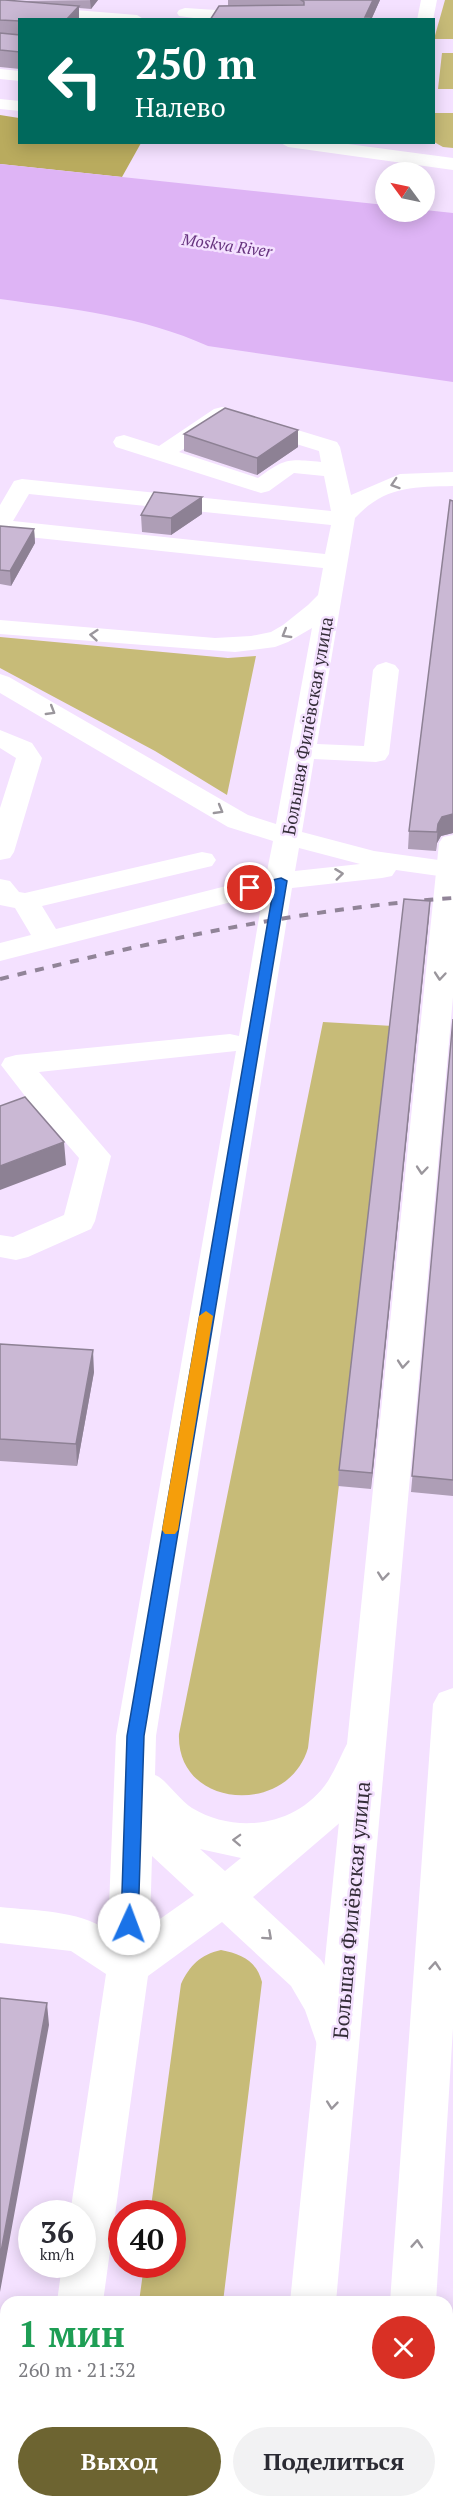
<!DOCTYPE html>
<html lang="ru">
<meta charset="utf-8">
<style>
:root{--surface:#fff;--page:#f2f2f3;--text:#2b2b33;--muted:#7c7c81;--accent:#6d6431}
body{margin:0;font-family:"PT Serif",serif;background:var(--page);color:var(--text);height:100vh;display:flex;flex-direction:column;font-size:22px;white-space:nowrap}
*{box-sizing:border-box;margin:0}
p{font-size:20px;color:var(--muted)}
.icon{flex:none;width:33px;height:33px;fill:none;stroke:currentColor;stroke-width:2;stroke-linecap:round;stroke-linejoin:round}
.map{position:relative;flex:1;overflow:hidden}
.details{position:absolute;left:0px;top:2296px;width:453px;height:212px;display:flex;flex-direction:column;background:var(--surface);border-radius:18px 18px 0 0;box-shadow:0 3px 15px #0003}
.details>*{flex:none}
.guide{position:absolute;left:18px;top:18px;width:417px;height:126px;border-radius:0px;box-shadow:0 3px 15px #0003;background:#00695c;color:#fff;overflow:hidden}
.needle{width:39px;rotate:303deg}
.buttons{position:absolute;left:375px;top:162px;display:grid;gap:12px}
.buttons a{display:grid;place-items:center;width:60px;height:60px;border-radius:50%;background:var(--surface);box-shadow:0 3px 15px #0003;font-size:30px}
.speed{position:absolute;left:18px;top:2200px;display:flex;gap:12px;font-size:30px;font-weight:700;text-align:center}
.speed>*{display:grid;place-content:center;width:78px;height:78px;border-radius:50%;background:var(--surface);box-shadow:0 3px 15px #0003;line-height:1}
.speed small{font-size:15px;font-weight:400}
.speed .limit{border:9px solid #d22;background:#fff;color:#111}
.pin{position:absolute;display:grid;place-items:center;width:51px;height:51px;color:#fff;margin:-26px;border:3px solid #fff;border-radius:50%;box-shadow:0 2px 6px #0007}
.me{position:absolute;width:66px;margin:-33px;rotate:2deg;stroke-linejoin:round;filter:drop-shadow(0 0 4px #0008)}
.turn{display:flex;align-items:center;gap:21px;height:126px;padding:0 18px;font-size:27px}
.turn .icon{width:78px;height:78px;stroke-width:2.5}
.turn b{display:block;font-size:42px;line-height:51px}
.round{display:grid;place-items:center;flex:none;width:63px;height:63px;border-radius:32px;background:var(--page)}
.overview{display:flex;align-items:center;justify-content:space-between;height:102px;padding:0 18px}
h1{font-size:36px;font-weight:700;line-height:45px;color:#1e9e55}
.cta{display:flex;gap:12px;margin-top:auto;padding:12px 18px}
.cta a{flex:1;height:69px;border-radius:36px;background:var(--accent);color:#fff;font-size:24px;font-weight:700;line-height:69px;text-align:center}
.cta a+a{background:var(--page);color:var(--text)}
.map>svg:first-child{display:block}
.green{fill:#c7bb78}
.forest{fill:#b9ab5e}
.water{fill:#deb4f5}
.lines{fill:none;stroke-linecap:round;stroke-linejoin:round}
.minor{fill:#fff;fill-rule:evenodd}
.major{fill:#fff;fill-rule:evenodd}
.rail{stroke:#918498;stroke-width:4;stroke-dasharray:9 9;stroke-linecap:butt}
.wall{fill:#ae9eb6}
.shaded-wall{fill:#8d8194}
.building{fill:#cab8d4;stroke:#8d8194;stroke-width:1.5}
.oneway{stroke:#9a969c}
.route{fill:#1a73e8;stroke:#114b97;stroke-width:1.5}
.slow{fill:#f59e0b}
.labels{text-anchor:middle;dominant-baseline:central;stroke-width:5;stroke-linejoin:round;paint-order:stroke}
.far-water-label{font-size:16px;font-style:italic;fill:#66337e;stroke:#f4e1ff}
.street-label{font-size:18px;fill:#342d38;stroke:#f4e1ff}
.near-street-label{font-size:21px;fill:#342d38;stroke:#f4e1ff}
</style>
<div class="map">
<svg width="453" height="2507" viewBox="0 0 453 2507">
<rect width="100%" height="100%" fill="#f4e1ff"/>
<!-- green -->
<path class="green" d="M445,0H453V39H434Z
M442,53H453V89H438Z
M435,113H453V148L443,147L434,142Z
M0,637L228,658L256,656L227,795L155,751L0,668Z
M323,1022L393,1026L308,1748C288,1817 176,1809 179,1734Z
M221,1950C241,1954 256,1960 262,1982L223,2302H139L144,2265H172V2214H150L181,1984C190,1965 200,1955 221,1950Z
M112,2502H198L197,2507H111Z"/>
<!-- forest -->
<path class="forest" d="M0,115L19,118L20,142L141,143L122,177L0,164Z"/>
<!-- water -->
<path class="water" d="M0,164L385,205L386,212H424L425,210L453,213V382L208,346C142,316 71,309 0,299Z"/>
<g class="lines">
<!-- minor -->
<path class="minor" d="M421,0H437L433,20H417Z
M0,4L137,15L145,20H69L0,14Z
M185,8L294,15L302,20H209L179,16L177,13L179,10Z
M0,69L20,71V81L0,79Z
M0,99L20,101V111L0,109Z
M279,142H333L453,158V170L288,147Z
M222,407L337,442L340,447L351,495L400,474L453,472V486C412,487 385,486 355,518L317,744L364,746L373,670L377,665L386,662L395,665L399,670L389,754L385,760L376,762L314,759L302,832L374,851L453,862V878L396,870L392,876L382,878L292,888L156,1736L155,1775C165,1778 180,1801 192,1808C237,1835 298,1826 328,1781C336,1768 342,1753 349,1740L363,1735L377,1740L383,1751L356,1805L343,1820L253,1897L321,1960C331,1975 359,2022 357,2039C356,2044 352,2049 350,2053L335,2059L320,2053L305,2010L291,1986L222,1922L148,1976L103,2302H57L62,2265H82V2214H70L106,1974L71,1951L0,1943V1907C37,1911 76,1910 108,1930L116,1736L236,1051L39,1072L111,1156L95,1221L91,1229L28,1257L16,1260L0,1257V1235L13,1237L64,1215L79,1158L40,1113L0,1127V1106L25,1096L1,1065L5,1058L16,1055L230,1034L239,1036L263,894L0,961V943L31,935L15,908L0,905V879L10,881L19,892L25,893L202,852L212,854L216,860L212,866L42,906L56,929L266,876L273,841L228,827L0,693V674L9,677L248,815L276,824L312,628L288,642L275,647L235,652L0,634V620L215,638L251,636L271,632L283,625L308,605L318,595L323,568L0,534V505L14,481L22,479L331,511L324,476L294,473L269,491L261,493L116,447L113,442L116,437L124,435L159,446L214,409ZM225,422L319,451L321,462C287,459 286,458 258,478L179,452ZM29,494L331,525L325,554L13,521ZM299,848L360,864L295,871ZM200,1849L241,1858L225,1871ZM152,1856L194,1895L150,1926Z
M0,730L32,743L42,758L14,852L10,858L0,860V808L16,758L0,748Z
M27,2502H77L76,2507H26Z"/>
<!-- major -->
<path class="major" d="M453,835V997L336,2302H290L439,843L443,837Z
M453,1688V2028L436,2302H390L433,1704L439,1693Z
M269,2502H319L318,2507H268Z
M375,2502H425L424,2507H374Z"/>
<!-- rail -->
<path class="rail" d="M0,979C150,942 299,909 453,898"/>
</g>
<!-- wall -->
<path class="wall" d="M0,0L13,1L98,0L91,9L79,8L20,20V69L0,67Z
M228,0H380L371,20L228,6Z
M298,430V447L257,475L184,451V434Z
M202,497V514L171,535L142,532L141,515Z
M453,501V833L441,836L437,843L436,851L408,849L409,831Z
M0,526L34,529L35,543L11,586L0,584Z
M429,916L371,1489L338,1486L339,1470Z
M453,1019V1496L411,1492Z
M0,1344L94,1372L77,1466L0,1461Z"/>
<!-- shaded-wall -->
<path class="shaded-wall" d="M90,0H98L91,9Z
M373,0H380L371,20H365V17Z
M79,6V20H66Z
M298,430V447L257,475V458Z
M202,497V514L171,535V518Z
M34,529L35,543L11,586L10,571Z
M453,814V833L441,836L437,843L436,851L438,824L442,817Z
M430,901L429,916L371,1489L372,1473Z
M64,1142L66,1165L0,1190V1166Z
M93,1350L94,1372L77,1466L76,1444Z
M47,2003L49,2025L0,2292V2257Z"/>
<!-- building -->
<path class="building" d="M0,0H5L79,6L66,20H20V21L0,20Z
M301,0H373L365,17H371L370,20H210L219,6L304,5V2Z
M0,33L20,35V52L0,50Z
M225,408L298,430L257,458L184,434Z
M154,492L202,497L171,518L141,515Z
M450,500L453,501V814L442,817L438,824L437,832L409,831Z
M0,526L34,529L10,571L0,570Z
M404,899L430,901L372,1473L339,1470Z
M453,1019V1480L412,1476Z
M25,1097L64,1142L0,1166V1106Z
M0,1344L93,1350L76,1444L0,1439Z
M0,1998L47,2003L0,2257Z"/>
<!-- one-way arrows -->
<defs><path id="oneway-chevron" d="M-2-3.5L2.5 0L-2 3.5" fill="none" stroke-width="1.6" stroke-linecap="round" stroke-linejoin="round" transform="scale(1.5)"/></defs>
<g class="oneway">
<use href="#oneway-chevron" transform="translate(395 484) rotate(162)"/>
<use href="#oneway-chevron" transform="translate(286 634) rotate(149)"/>
<use href="#oneway-chevron" transform="translate(94 635) rotate(-175)"/>
<use href="#oneway-chevron" transform="translate(51 711) rotate(31)"/>
<use href="#oneway-chevron" transform="translate(219 810) rotate(30)"/>
<use href="#oneway-chevron" transform="translate(339 874) rotate(-7)"/>
<use href="#oneway-chevron" transform="translate(440 976) rotate(95)"/>
<use href="#oneway-chevron" transform="translate(422 1170) rotate(95)"/>
<use href="#oneway-chevron" transform="translate(403 1364) rotate(95)"/>
<use href="#oneway-chevron" transform="translate(383 1576) rotate(96)"/>
<use href="#oneway-chevron" transform="translate(237 1840) rotate(-178)"/>
<use href="#oneway-chevron" transform="translate(268 1936) rotate(42)"/>
<use href="#oneway-chevron" transform="translate(435 1966) rotate(-86)"/>
<use href="#oneway-chevron" transform="translate(332 2105) rotate(96)"/>
<use href="#oneway-chevron" transform="translate(417 2244) rotate(-86)"/>
</g>
<!-- route -->
<path class="route" d="M281,878L287,881L144,1736L138,1924L136,1929L129,1932L123,1929L121,1924L127,1736L274,886L250,892L244,888L246,886Z"/>
<!-- slow -->
<path class="slow" d="M206,1311L213,1316L178,1530L175,1534H165L162,1530L199,1316Z"/>
<g class="labels">
<!-- far-water labels -->
<g class="far-water-label">
<text transform="translate(227 245) rotate(8)">Moskva River</text>
</g>
<!-- street labels -->
<g class="street-label">
<text transform="translate(307 726) rotate(-80)">Большая Филёвская улица</text>
</g>
<!-- near-street labels -->
<g class="near-street-label">
<text transform="translate(351 1910) rotate(-85)">Большая Филёвская улица</text>
</g>
</g>
</svg>
<div class="buttons">
<a><svg class="needle" viewBox="-14 -14 28 28"><path d="M0-13l5 13h-10z" fill="#e53935"/><path d="M0 13l5-13h-10z" fill="#7c7c81"/></svg></a>
</div>
<div class="speed"><div>36<small>km/h</small></div><div class="limit">40</div></div>
<div class="pin" style="left:250px;top:888px;background:#d93025"><svg class="icon" aria-label="arrive" viewBox="0 0 24 24"><path d="M6 21V4h12l-3 4 3 4H6"/></svg></div>
<svg class="me" style="left:129px;top:1924px" viewBox="-20 -20 40 40"><circle r="19" fill="#fff"/><path d="M0-13L10 11 0 6-10 11z" fill="#1a73e8"/></svg>
<div class="guide">
<div class="turn"><svg class="icon" aria-label="left" viewBox="0 0 24 24"><path d="M17 20v-9H6M10 6l-5 5 5 5"/></svg><div><b>250 m</b>Налево</div></div>
</div>
<section class="details">
<div class="overview"><div><h1>1 мин</h1><p>260 m · 21:32</p></div><a class="round" style="background:#d93025;color:#fff"><svg class="icon" aria-label="close" viewBox="0 0 24 24"><path d="M6 6l12 12M18 6L6 18"/></svg></a></div>
<div class="cta"><a>Выход</a><a>Поделиться</a></div>
</section>
</div>
